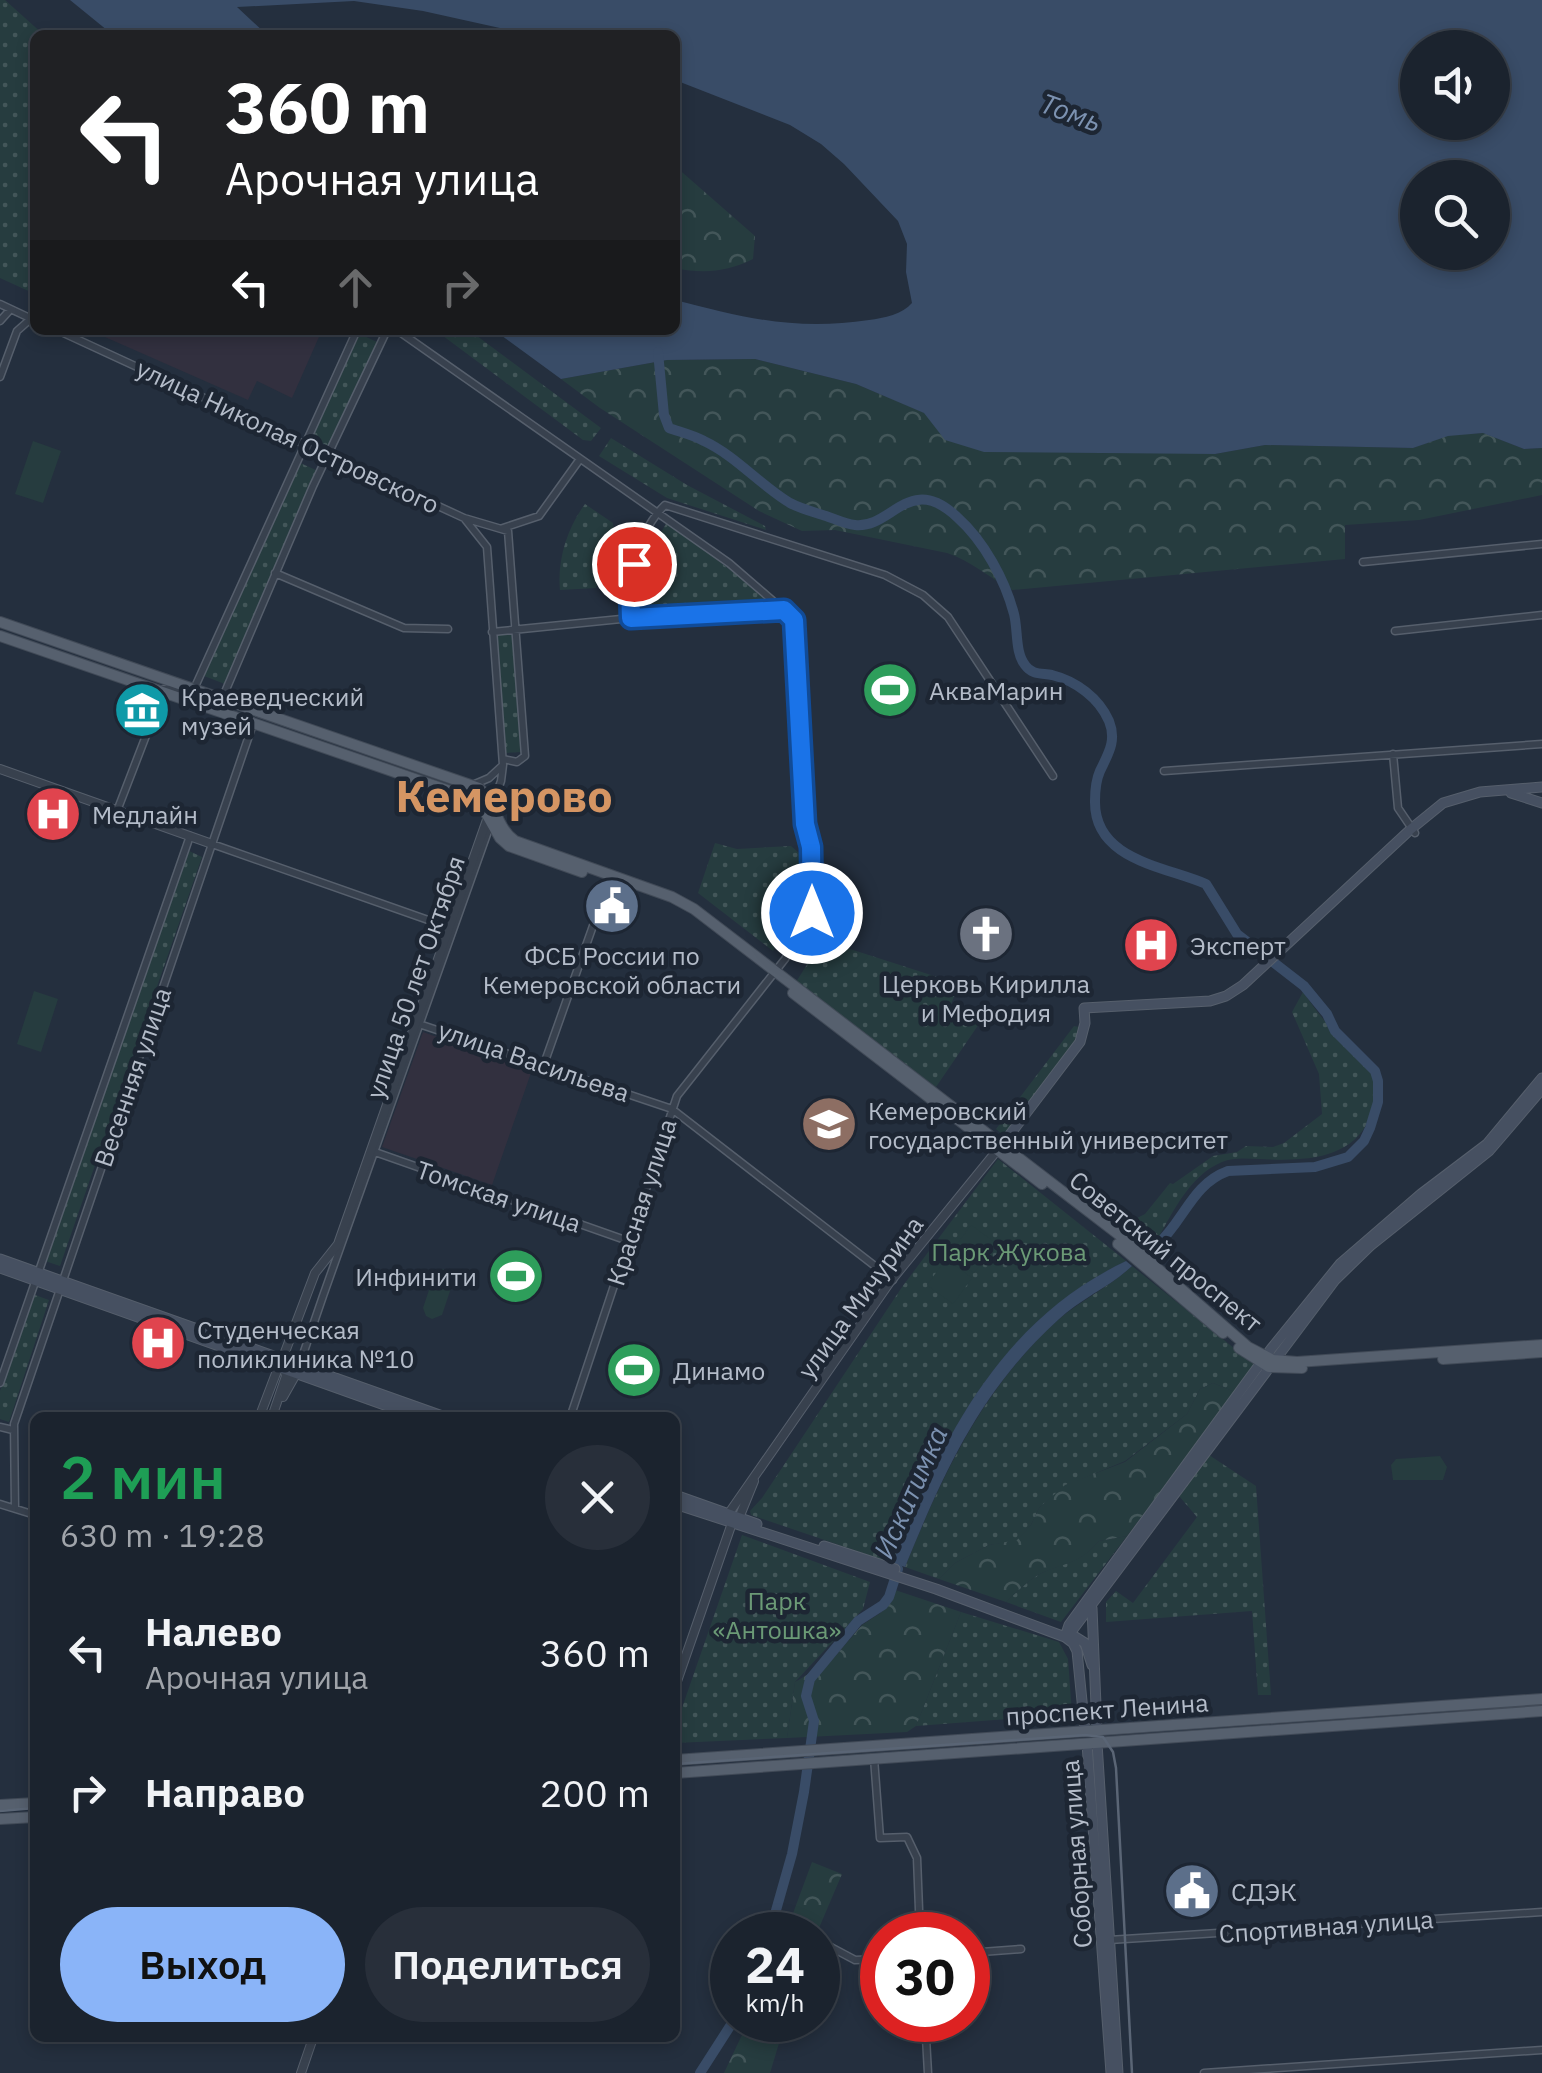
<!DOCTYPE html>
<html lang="ru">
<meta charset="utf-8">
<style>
:root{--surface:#1b232e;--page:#282f3a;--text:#f1f3f6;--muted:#a0a4aa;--line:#39404a;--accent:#8ab4f8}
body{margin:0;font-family:"IBM Plex Sans",sans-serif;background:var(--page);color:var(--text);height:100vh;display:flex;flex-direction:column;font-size:38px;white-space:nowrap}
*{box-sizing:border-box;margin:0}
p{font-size:32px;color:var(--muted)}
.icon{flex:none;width:55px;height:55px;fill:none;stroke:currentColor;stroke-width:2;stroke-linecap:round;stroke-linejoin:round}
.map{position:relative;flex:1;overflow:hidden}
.details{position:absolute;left:30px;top:1412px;width:650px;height:630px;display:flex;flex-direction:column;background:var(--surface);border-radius:15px;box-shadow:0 5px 15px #0003,0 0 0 2px var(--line)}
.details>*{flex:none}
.guide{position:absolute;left:30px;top:30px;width:650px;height:305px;border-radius:15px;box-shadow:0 5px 15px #0003,0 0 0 2px var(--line);background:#202124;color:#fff;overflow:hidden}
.controls{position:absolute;left:1400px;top:30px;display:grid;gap:20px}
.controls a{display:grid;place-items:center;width:110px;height:110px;border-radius:50%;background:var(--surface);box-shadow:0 5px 15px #0003,0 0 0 2px var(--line);font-size:50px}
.speed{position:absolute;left:710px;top:1912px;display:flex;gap:20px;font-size:50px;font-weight:700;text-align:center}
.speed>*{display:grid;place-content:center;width:130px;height:130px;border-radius:50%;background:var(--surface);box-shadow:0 5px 15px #0003,0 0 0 2px var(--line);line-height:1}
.speed small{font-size:25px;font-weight:400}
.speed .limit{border:15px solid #d22;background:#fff;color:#111}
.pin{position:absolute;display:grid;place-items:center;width:85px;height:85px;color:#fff;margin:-42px;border:5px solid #fff;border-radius:50%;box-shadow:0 2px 10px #0007}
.me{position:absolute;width:110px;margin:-55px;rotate:0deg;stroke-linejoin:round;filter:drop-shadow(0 0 8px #0008)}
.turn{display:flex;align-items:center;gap:35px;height:210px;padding:0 30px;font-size:45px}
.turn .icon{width:130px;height:130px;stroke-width:2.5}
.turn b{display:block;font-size:70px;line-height:85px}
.lanes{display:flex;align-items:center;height:95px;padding:0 30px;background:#0003;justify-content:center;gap:50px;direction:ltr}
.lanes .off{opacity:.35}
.round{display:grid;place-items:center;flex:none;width:105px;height:105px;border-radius:52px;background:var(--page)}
.summary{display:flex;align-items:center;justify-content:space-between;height:170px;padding:0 30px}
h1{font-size:60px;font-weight:600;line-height:75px;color:#1e9e55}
.cta{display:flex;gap:20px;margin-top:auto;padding:20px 30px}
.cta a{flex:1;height:115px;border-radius:60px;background:var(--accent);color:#111;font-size:40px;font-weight:600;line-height:115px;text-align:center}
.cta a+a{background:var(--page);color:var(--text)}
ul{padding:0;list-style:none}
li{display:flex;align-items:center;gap:30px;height:140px;padding:0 30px}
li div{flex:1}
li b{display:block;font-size:38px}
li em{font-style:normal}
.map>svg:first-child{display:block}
.medical{fill:#32303f}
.green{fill:url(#green-dots)}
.forest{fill:url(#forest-crowns)}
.pitch{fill:#263c3f}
.water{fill:#394c67;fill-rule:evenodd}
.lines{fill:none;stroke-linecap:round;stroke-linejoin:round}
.river{stroke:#394c67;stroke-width:10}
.minor-casing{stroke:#565f6c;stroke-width:9}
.tertiary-casing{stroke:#565f6c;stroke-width:10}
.secondary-casing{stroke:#565f6c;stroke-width:11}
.primary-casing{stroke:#414a57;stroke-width:12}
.minor{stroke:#38414e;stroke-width:6}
.tertiary{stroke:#38414e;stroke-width:8}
.secondary{stroke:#465061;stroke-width:9}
.primary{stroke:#56606e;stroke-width:10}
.tram{stroke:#5a6575;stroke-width:2.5}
.route-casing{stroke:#114b97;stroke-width:25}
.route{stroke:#1a73e8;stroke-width:18}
.labels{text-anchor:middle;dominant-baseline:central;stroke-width:9;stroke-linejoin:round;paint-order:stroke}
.street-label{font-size:25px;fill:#b4bcc9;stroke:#1d2633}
.poi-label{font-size:25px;fill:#b4bcc9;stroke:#1d2633;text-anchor:start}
.park-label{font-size:25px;fill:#6b9a76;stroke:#1d2633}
.water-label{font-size:28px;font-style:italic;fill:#7c92b1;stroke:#1d2633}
.town-label{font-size:45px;font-weight:bold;fill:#d59563;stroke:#1d2633}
</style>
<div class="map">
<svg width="1542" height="2073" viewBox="0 0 1542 2073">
<defs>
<pattern id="green-dots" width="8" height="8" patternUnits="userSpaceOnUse" patternTransform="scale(2.5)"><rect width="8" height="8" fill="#263c3f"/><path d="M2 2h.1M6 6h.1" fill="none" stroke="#435659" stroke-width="1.8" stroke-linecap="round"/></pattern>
<pattern id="forest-crowns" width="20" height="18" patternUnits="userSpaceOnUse" patternTransform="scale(2.5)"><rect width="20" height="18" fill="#263c3f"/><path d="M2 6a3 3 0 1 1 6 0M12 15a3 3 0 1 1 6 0" fill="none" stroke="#435659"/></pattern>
</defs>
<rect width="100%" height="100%" fill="#242f3e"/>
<!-- medical -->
<path class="medical" d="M89,330H322L292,398L257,381L248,400Z
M423,1032L532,1070L492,1185L382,1147Z"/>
<!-- green -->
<path class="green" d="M0,0H5L44,35H35V294L0,278Z
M435,330H469L601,428L591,441L583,440Z
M358,333L379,343L333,448L311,438Z
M611,438L687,485L765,526L766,530L667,498L599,456Z
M298,462L318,471L225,684L204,676Z
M585,504L613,523L614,531L596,588L560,590C557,561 567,528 585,504Z
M667,522L766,597L759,605L641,611L646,559Z
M515,633L522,752L505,753L497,634Z
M715,843L737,849L791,846L799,853C801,889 792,920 773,951L698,893Z
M189,851L202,857L60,1266L45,1261Z
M830,928L851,935L847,948L959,984L948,1012L979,1024L936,1087L796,982Z
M1303,992C1324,1022 1343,1045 1372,1066C1378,1085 1376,1101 1369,1119C1351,1161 1300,1161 1260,1159C1247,1159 1234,1157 1222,1162C1188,1176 1172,1215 1154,1245L1139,1240L1140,1227L1135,1219L1145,1214L1170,1183L1173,1184L1213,1156L1237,1152L1246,1146L1273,1147L1284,1143L1322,1114L1319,1074L1292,1012Z
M1074,1026L1079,1027L1081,1035L1005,1137L996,1129Z
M998,1159L1126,1261C998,1323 943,1439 892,1563L751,1515L750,1511L762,1498L902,1287Z
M1132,1266L1255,1365L1235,1392L1213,1383L1200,1389L1187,1414L1125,1461L1065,1486L1039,1508L1031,1525L1017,1541L989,1545L955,1563L939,1579L905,1567C943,1475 982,1389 1058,1320C1081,1300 1110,1287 1132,1266Z
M35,1295L49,1300L9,1422L0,1419V1391Z
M1209,1455L1256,1486L1271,1695H1258L1252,1611L1106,1622V1602L1116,1591L1133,1603L1197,1517L1179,1496Z
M742,1535L870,1582L863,1609L795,1682L787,1738L675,1743V1728Z
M1127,1536L1061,1622L1006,1602C1017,1592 1031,1577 1044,1572C1069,1561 1080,1563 1099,1541Z
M961,1612L1059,1642L1068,1659L1072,1714L916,1726Z"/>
<!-- forest -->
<path class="forest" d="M675,166L755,236L753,259C727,272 703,274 675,268Z
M755,359L856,384L925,413L946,440L1215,454L1265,445L1413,448L1448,435L1484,433L1524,449L1542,448V495L1419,520L1345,525V559L1012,590C991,579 970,560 947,553L835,530L802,531L759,511L600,408L561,379L667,360Z
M1213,1383L1235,1392L1127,1536L1099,1541C1080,1563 1069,1562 1044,1572C1031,1577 1017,1592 1006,1602L939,1579L955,1563L989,1545L1017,1540L1031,1525L1039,1508L1065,1485L1125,1462L1187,1414L1200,1389Z
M895,1590L961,1612L916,1726L907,1732L787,1738L795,1682L832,1660L862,1625L882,1612Z
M812,1862L842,1874L816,1935H785Z
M749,2020H786L770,2073H724Z"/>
<!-- pitch -->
<path class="pitch" d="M33,441L61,451L43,503L15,494Z
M34,991L58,999L41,1052L17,1044Z
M971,1225L996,1243L974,1273L949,1255Z
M946,1259L972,1278L953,1304L927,1285Z
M440,1269H449L454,1279L442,1315L432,1319L426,1316L423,1308L434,1275Z
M1440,1456L1447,1467L1443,1480H1393L1391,1465L1396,1459Z"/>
<!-- water -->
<path class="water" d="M70,0H1542V448L1524,449L1483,433L1448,436L1413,448L1265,445L1215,454L984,452L945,440L924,413L856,384L755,359L667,360L561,379L494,330H675V300C745,318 796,331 869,320C884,318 903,314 912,303L906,272L907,244L898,221L844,164L821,144L790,125L675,80V35H532L423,11L354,1L237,7L267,35H113ZM1418,48H1492V122H1418ZM1418,178H1492V252H1418Z
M1126,1261L1132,1266C1110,1287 1080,1299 1058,1320C980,1391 944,1472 905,1567L892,1563C943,1439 998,1322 1126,1261Z"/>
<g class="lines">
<!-- river -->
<path class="river" d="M658,352L664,415L669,428C680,432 693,435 704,441C736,456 760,485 790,503C801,509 814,512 826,516C835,519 845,524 855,525C892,529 909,472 957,517C984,541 1005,580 1014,614C1018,629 1015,653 1025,665C1032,675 1041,673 1052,675C1076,681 1099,698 1109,721C1117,741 1108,754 1100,771C1096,780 1095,791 1095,801C1094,860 1164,866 1206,884L1237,934L1304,986L1327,1014L1335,1031L1375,1071L1378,1081V1102L1370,1128L1364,1141L1348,1157L1315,1167L1228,1171C1192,1184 1184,1221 1157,1245C1152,1250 1144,1254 1138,1259
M769,1935L792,1854L804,1792L814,1721L806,1696L810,1679L858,1621L883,1605L889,1597L898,1569
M700,2073L734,2020"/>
<!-- minor casing -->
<g class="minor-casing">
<path id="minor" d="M0,304L34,320
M0,321L9,311
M57,330L464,518L508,531L525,756L517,762L503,759
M397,330L729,563L794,619L805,824L811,847L812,913L785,959L677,1096L570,1418
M0,377L17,331L35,315
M464,518L487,547L503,765L501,781L492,806
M503,528L539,516L580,459
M1363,562L1542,544
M275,573L404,628L448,629
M631,618C628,580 636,533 665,505L885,575L923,595L948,617L1053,776
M1395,631L1542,615
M492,632L631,618L783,610
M211,704H218L222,699L313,486L387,330
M1393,754L1398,808L1415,833
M1164,771L1542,744
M475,784L489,778L502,766
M117,811L164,689H194L357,330
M212,844L448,927
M416,1023L672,1109L893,1280
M544,1064L611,875
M375,1152L628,1241
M323,1296L491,823
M299,1366L323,1296
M0,1383L190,836
M0,1427L13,1430
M0,1504L35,1515
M15,1508L14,1424L253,724
M874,1758L880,1838L907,1837L917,1858L920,1935
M1109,1940L1542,1912
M823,1943L855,1960L882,1959
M968,1953L1021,1949
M925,2020L928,2073
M1204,2073L1542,2050"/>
</g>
<!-- tertiary casing -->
<g class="tertiary-casing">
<path id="tertiary" d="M0,769L212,844
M283,1397L296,1374
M274,1411L286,1376L282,1360L315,1273L338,1244L489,814
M259,1418L278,1368
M729,1513L890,1282L999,1148
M739,1518L754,1481
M675,1687L732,1523
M301,2073L313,2038"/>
</g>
<!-- secondary casing -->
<g class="secondary-casing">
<path id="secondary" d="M1511,793L1542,803
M1002,1145L1080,1042L1085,1023L1084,1008L1210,1001L1226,996L1243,985L1411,829L1443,803L1480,792L1542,787
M0,1259L448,1418
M0,1268L421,1418
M675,1495L757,1524
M675,1504L936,1589L1065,1637L1073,1643L1077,1651L1085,1731
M824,1546L895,1569
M1092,1608L1097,1730
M1069,1633L1085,1643L1092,1665
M1068,1636L1335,1280L1370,1246L1489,1151L1542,1089
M1065,1637L1069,1625L1271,1349L1340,1264L1421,1194L1487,1144L1542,1078
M1097,1743L1118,2073
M1087,1744L1111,2073"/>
</g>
<!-- primary casing -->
<g class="primary-casing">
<path id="primary" d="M0,622L479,788C496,802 496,828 515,841L672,897L694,909L1118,1234L1248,1347L1273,1360L1297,1362L1542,1345
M0,636L479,801L500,838L509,846L582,872
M793,993L1042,1184
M1118,1244L1223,1333
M1239,1348L1269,1367L1302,1368
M1443,1359L1542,1352
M675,1760L1542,1699
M675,1773L1542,1711
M0,1805L35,1803
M0,1819L35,1817"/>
</g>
<!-- minor -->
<use href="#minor" class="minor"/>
<!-- tertiary -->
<use href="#tertiary" class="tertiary"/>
<!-- secondary -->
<use href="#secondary" class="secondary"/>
<!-- primary -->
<use href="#primary" class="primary"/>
<!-- tram -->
<path class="tram" d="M675,1764L1085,1735L1103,1737L1113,1752L1116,1768L1132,2073
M0,1811L35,1808"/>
</g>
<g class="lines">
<!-- route casing -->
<g class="route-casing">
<path id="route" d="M634,564L630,590L631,618L784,610L794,620L805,824L811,847L812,913"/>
</g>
<!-- route -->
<use href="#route" class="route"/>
</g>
<!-- icons -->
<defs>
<g id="stadium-disc" transform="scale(2.875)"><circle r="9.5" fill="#2e9e5b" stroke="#1d2633"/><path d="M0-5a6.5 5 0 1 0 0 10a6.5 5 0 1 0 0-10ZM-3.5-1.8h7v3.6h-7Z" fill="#fff"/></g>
<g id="museum-disc" transform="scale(2.875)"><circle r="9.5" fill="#0f9aa8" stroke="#1d2633"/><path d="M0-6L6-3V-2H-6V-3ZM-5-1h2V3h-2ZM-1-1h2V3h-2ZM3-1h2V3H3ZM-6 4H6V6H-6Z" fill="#fff"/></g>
<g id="hospital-disc" transform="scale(2.875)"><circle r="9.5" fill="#e0444e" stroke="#1d2633"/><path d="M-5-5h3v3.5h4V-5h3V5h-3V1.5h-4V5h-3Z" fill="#fff"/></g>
<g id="civic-disc" transform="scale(2.875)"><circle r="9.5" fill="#5c6f8a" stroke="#1d2633"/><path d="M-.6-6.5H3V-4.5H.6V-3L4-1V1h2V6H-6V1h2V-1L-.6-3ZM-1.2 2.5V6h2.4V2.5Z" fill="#fff"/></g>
<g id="church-disc" transform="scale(2.875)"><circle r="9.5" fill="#6b7280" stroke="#1d2633"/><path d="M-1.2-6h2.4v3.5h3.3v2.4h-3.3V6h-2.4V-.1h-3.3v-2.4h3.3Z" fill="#fff"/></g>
<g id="university-disc" transform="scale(2.875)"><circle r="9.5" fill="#8d6e63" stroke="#1d2633"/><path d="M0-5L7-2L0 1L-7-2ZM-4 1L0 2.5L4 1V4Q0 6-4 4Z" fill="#fff"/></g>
</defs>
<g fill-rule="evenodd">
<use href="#stadium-disc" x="890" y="690"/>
<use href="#museum-disc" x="142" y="710"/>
<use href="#hospital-disc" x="53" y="814"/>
<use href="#civic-disc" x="612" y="906"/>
<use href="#church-disc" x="986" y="934"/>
<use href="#hospital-disc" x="1151" y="945"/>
<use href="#university-disc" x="829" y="1124"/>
<use href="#stadium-disc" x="516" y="1276"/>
<use href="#hospital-disc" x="158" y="1343"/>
<use href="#stadium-disc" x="634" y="1370"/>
<use href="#civic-disc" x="1192" y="1891"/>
</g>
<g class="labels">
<!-- street labels -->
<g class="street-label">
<text transform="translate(288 436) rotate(25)">улица Николая Островского</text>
<text transform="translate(415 977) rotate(-71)">улица 50 лет Октября</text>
<text transform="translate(534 1061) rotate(19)">улица Васильева</text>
<text transform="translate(132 1077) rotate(-71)">Весенняя улица</text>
<text transform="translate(499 1196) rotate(19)">Томская улица</text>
<text transform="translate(641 1202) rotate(-72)">Красная улица</text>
<text transform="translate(1166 1251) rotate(39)">Советский проспект</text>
<text transform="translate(860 1297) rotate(-54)">улица Мичурина</text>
<text transform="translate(1107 1709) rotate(-4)">проспект Ленина</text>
<text transform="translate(1076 1854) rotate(-94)">Соборная улица</text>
<text transform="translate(1326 1926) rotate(-4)">Спортивная улица</text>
</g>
<!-- poi labels -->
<g class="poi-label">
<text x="929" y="690">АкваМарин</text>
<text x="181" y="696">Краеведческий<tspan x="181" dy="29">музей</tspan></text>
<text x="92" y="814">Медлайн</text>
<text x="1190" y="945">Эксперт</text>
<text x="612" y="955" text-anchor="middle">ФСБ России по<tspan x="612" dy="29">Кемеровской области</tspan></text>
<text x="986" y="983" text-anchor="middle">Церковь Кирилла<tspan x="986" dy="29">и Мефодия</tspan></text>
<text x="868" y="1110">Кемеровский<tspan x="868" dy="29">государственный университет</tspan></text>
<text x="477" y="1276" text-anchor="end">Инфинити</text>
<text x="197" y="1329">Студенческая<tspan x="197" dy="29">поликлиника №10</tspan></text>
<text x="673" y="1370">Динамо</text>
<text x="1231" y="1891">СДЭК</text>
</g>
<!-- park labels -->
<g class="park-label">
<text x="1009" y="1251">Парк Жукова</text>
<text x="777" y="1600">Парк<tspan x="777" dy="29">«Антошка»</tspan></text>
</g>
<!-- water labels -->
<g class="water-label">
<text transform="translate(1071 112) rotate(20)">Томь</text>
<text transform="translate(910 1492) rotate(-66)">Искитимка</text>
</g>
<!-- town labels -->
<g class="town-label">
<text x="504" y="795">Кемерово</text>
</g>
</g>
</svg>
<div class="controls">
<a><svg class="icon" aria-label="sound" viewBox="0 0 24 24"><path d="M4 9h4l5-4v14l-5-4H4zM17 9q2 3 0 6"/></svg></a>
<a><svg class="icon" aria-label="search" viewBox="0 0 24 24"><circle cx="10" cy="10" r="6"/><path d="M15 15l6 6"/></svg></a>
</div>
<div class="speed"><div>24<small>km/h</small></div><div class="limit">30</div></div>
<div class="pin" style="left:634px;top:564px;background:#d93025"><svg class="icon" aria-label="arrive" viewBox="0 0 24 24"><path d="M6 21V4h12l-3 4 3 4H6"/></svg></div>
<svg class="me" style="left:812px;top:913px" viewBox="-20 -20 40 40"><circle r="17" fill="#1a73e8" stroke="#fff" stroke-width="3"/><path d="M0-11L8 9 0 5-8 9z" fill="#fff"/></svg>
<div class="guide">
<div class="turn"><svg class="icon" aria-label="left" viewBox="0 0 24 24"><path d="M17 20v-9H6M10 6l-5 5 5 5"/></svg><div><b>360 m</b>Арочная улица</div></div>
<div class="lanes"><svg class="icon" aria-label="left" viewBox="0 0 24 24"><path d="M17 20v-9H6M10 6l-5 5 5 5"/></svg><svg class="icon off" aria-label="ahead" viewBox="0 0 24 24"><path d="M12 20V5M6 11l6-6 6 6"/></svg><svg class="icon off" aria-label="right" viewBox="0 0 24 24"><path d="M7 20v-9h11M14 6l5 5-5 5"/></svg></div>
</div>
<section class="details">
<div class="summary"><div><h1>2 мин</h1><p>630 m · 19:28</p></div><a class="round"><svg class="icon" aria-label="close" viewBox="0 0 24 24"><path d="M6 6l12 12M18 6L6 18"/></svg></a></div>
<ul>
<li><svg class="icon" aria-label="left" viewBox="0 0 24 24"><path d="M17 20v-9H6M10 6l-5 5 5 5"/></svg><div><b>Налево</b><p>Арочная улица</p></div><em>360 m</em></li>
<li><svg class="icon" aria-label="right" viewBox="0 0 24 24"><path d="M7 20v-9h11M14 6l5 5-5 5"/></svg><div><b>Направо</b></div><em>200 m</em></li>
</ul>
<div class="cta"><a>Выход</a><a>Поделиться</a></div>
</section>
</div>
